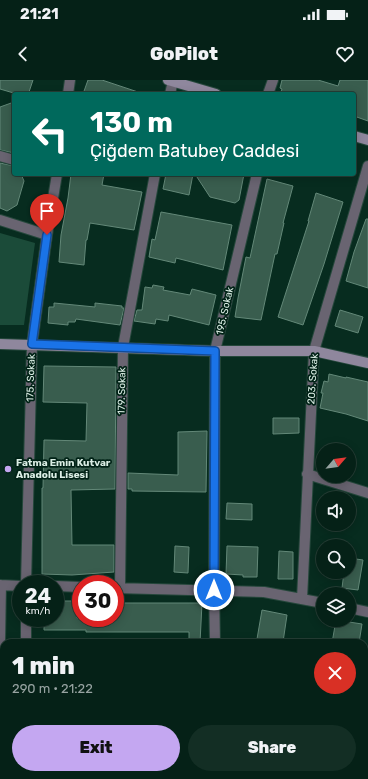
<!DOCTYPE html>
<meta charset="utf-8">
<style>
:root{--surface:#052117;--page:#132e24;--text:#f1f3f6;--muted:#97a3a1;--line:#263e36;--accent:#c4a7f1}
body{margin:0;font-family:Rubik,sans-serif;background:var(--page);color:var(--text);height:100vh;display:flex;flex-direction:column;font-size:15px;white-space:nowrap}
*{box-sizing:border-box;margin:0}
p{font-size:13px;color:var(--muted)}
.icon{flex:none;width:22px;height:22px;fill:none;stroke:currentColor;stroke-width:2;stroke-linecap:round;stroke-linejoin:round}
.map{position:relative;flex:1;overflow:hidden}
.side{position:absolute;left:0px;top:559px;width:368px;height:140px;display:flex;flex-direction:column;background:var(--surface);border-radius:12px 12px 0 0;box-shadow:0 2px 10px #0003,0 0 0 1px var(--line)}
.side>*{flex:none}
.hud{position:absolute;left:12px;top:12px;width:344px;height:84px;border-radius:4px;box-shadow:0 2px 10px #0003,0 0 0 1px var(--line);background:#00695c;color:#fff;overflow:hidden}
.needle{width:26px;rotate:62deg}
.controls{position:absolute;left:316px;top:363px;display:grid;gap:8px}
.controls a{display:grid;place-items:center;width:40px;height:40px;border-radius:50%;background:var(--surface);box-shadow:0 2px 10px #0003,0 0 0 1px var(--line);font-size:20px}
.speed{position:absolute;left:12px;top:495px;display:flex;gap:8px;font-size:20px;font-weight:700;text-align:center}
.speed>*{display:grid;place-content:center;width:52px;height:52px;border-radius:50%;background:var(--surface);box-shadow:0 2px 10px #0003,0 0 0 1px var(--line);line-height:1}
.speed small{font-size:10px;font-weight:400}
.speed .limit{border:6px solid #d22;background:#fff;color:#111}
.pin{position:absolute;display:grid;place-items:center;width:34px;height:34px;color:#fff;margin:-41px -17px;border-radius:50% 50% 50% 0;rotate:-45deg;box-shadow:0 0 4px #0007}
.pin .icon{rotate:45deg}
.me{position:absolute;width:44px;margin:-22px;rotate:0deg;stroke-linejoin:round;filter:drop-shadow(0 0 3px #0008)}
.turn{display:flex;align-items:center;gap:14px;height:84px;padding:0 12px;font-size:18px}
.turn .icon{width:52px;height:52px;stroke-width:2.5}
.turn b{display:block;font-size:28px;line-height:34px}
.round{display:grid;place-items:center;flex:none;width:42px;height:42px;border-radius:21px;background:var(--page)}
.overview{display:flex;align-items:center;justify-content:space-between;height:68px;padding:0 12px}
h1{font-size:24px;font-weight:800;line-height:30px}
.action{display:flex;gap:8px;margin-top:auto;padding:8px 12px}
.action a{flex:1;height:46px;border-radius:24px;background:var(--accent);color:#111;font-size:16px;font-weight:800;line-height:46px;text-align:center}
.action a+a{background:var(--page);color:var(--text)}
.status{display:flex;justify-content:space-between;align-items:center;height:28px;padding:0 20px;background:var(--surface);direction:ltr}
.status svg{height:11px;fill:currentColor}
header{display:flex;justify-content:space-between;align-items:center;height:52px;padding:0 12px;background:var(--surface);font-size:18px;font-weight:800}
.map>svg:first-child{display:block}
.green{fill:#1b4b39}
.building{fill:#395d4e;stroke:#638878}
.lines{fill:none;stroke-linecap:round;stroke-linejoin:round}
.street-casing{stroke:#25473b;stroke-width:12}
.secondary-casing{stroke:#25473b;stroke-width:12}
.street{stroke:#696471;stroke-width:10}
.secondary{stroke:#8f879d;stroke-width:10}
.route-casing{stroke:#114b97;stroke-width:10}
.route{stroke:#1a73e8;stroke-width:7}
.poi-dot{fill:#c4a7f1;stroke:#002216;stroke-width:1.5}
.labels{text-anchor:middle;dominant-baseline:central;stroke-width:3.5;stroke-linejoin:round;paint-order:stroke}
.street-label{font-size:10px;fill:#dbeee5;stroke:#002216}
.poi-label{font-size:10px;font-weight:bold;fill:#dbeee5;stroke:#002216;text-anchor:start}
</style>
<div class="status"><b>21:21</b><svg viewBox="0 0 49 12"><path d="M0 12V9h3v3zM5 12V6h3v6zM10 12V3h3v9zM15 12V0h3v12zM26 1h20v11H26zM47 4h2v5h-2z"/></svg></div>
<header><svg class="icon" aria-label="back" viewBox="0 0 24 24"><path d="M15 5l-7 7 7 7"/></svg>GoPilot<svg class="icon" aria-label="heart" viewBox="0 0 24 24"><path d="M12 20l-8-8c-3-5 5-10 8-4 3-6 11-1 8 4z"/></svg></header>
<div class="map">
<svg width="368" height="699" viewBox="0 0 368 699">
<rect width="100%" height="100%" fill="#072c1f"/>
<!-- green -->
<path class="green" d="M0,153L35,163L24,245H0Z"/>
<!-- building -->
<path class="building" d="M0,0H33L29,12L25,14H17L0,9Z
M88,0H102L138,12L137,14H83Z
M282,0H318L338,6L340,0H368V41L354,36V14H280L282,9L280,8Z
M14,22V73L0,70V27Z
M0,83L14,86V94H21L24,101L17,125L7,131L0,128Z
M71,94H104L102,105L142,112L134,150L90,143L87,160H86L84,185L59,182L61,155L68,118Z
M166,94H193L189,115L163,109Z
M195,94H244L239,120L235,123L210,117Z
M267,99L293,106L283,143H284L277,174H275L261,240L235,237L238,218L246,177L250,178Z
M316,113L343,122L324,184L303,245L278,237L309,141H308Z
M161,132L232,145L223,190L176,178L175,183L149,177L152,159L155,160Z
M366,139H368V208L346,201L354,172Z
M153,205L164,207L163,210L190,215L192,209L216,215L209,245L169,235L168,241L156,239L155,244L134,241L137,230H142L145,207L152,208Z
M54,223L95,227V223L122,226V228H124L120,245L76,239L75,242H68V245L48,243L49,227H54Z
M340,230L363,237L358,253L335,246Z
M44,286L116,287L115,409L71,410L72,465H114V492L72,495L42,494V408H43L44,360L86,361L87,323L43,322Z
M329,294L346,298V297L368,302V341L346,334L320,328L323,313H321L324,301L328,302Z
M273,338H299V353L273,354Z
M207,351L206,412L132,411V409H128V393L178,395V352Z
M227,423L252,424V440L226,439Z
M175,466L189,467L188,493L174,492Z
M227,466L258,467L257,497H243V495L226,494Z
M279,471L293,472V499H278Z
M349,478L363,480L358,510L342,508L344,492H349Z
M55,521H77V538H115V523H202L200,563H189V552H86V550H44V538H55Z
M262,530L287,535L283,562L257,559Z
M336,540L362,544L359,563H332Z"/>
<g class="lines">
<!-- street casing -->
<g class="street-casing">
<path id="street" d="M68,14L70,0
M170,14L173,1
M268,14L273,0
M0,76L14,80
M0,140L47,155
M307,394L368,413
M26,504L32,264L47,155L57,94
M0,505L21,506
M55,506L81,507
M115,508L264,512L323,523
M120,508L123,267L155,94
M302,519L314,271L368,86
M349,528L368,532
M26,538V563
M0,563L1,505
M215,563L214,510L215,271L257,94
M364,630L368,631
M0,696L13,699
M102,699L103,695
M202,699L203,695
M303,699L304,695"/>
</g>
<!-- secondary casing -->
<g class="secondary-casing">
<path id="secondary" d="M168,0L216,14
M354,56L368,60
M0,264L215,271H314L368,283"/>
</g>
<!-- street -->
<use href="#street" class="street"/>
<!-- secondary -->
<use href="#secondary" class="secondary"/>
</g>
<g class="lines">
<!-- route casing -->
<g class="route-casing">
<path id="route" d="M47,155L32,264L215,271L214,510"/>
</g>
<!-- route -->
<use href="#route" class="route"/>
</g>
<!-- markers -->
<circle class="poi-dot" cx="8" cy="389" r="4"/>
<g class="labels">
<!-- street labels -->
<g class="street-label">
<text transform="translate(225 231) rotate(-77)">195. Sokak</text>
<text transform="translate(31 298) rotate(-88)">175. Sokak</text>
<text transform="translate(313 299) rotate(-86)">203. Sokak</text>
<text transform="translate(122 311) rotate(-89)">179. Sokak</text>
</g>
<!-- poi labels -->
<g class="poi-label">
<text x="16" y="383">Fatma Emin Kutvar<tspan x="16" dy="12">Anadolu Lisesi</tspan></text>
</g>
</g>
</svg>
<div class="controls">
<a><svg class="needle" viewBox="-14 -14 28 28"><path d="M0-13l5 13h-10z" fill="#e53935"/><path d="M0 13l5-13h-10z" fill="#97a3a1"/></svg></a>
<a><svg class="icon" aria-label="sound" viewBox="0 0 24 24"><path d="M4 9h4l5-4v14l-5-4H4zM17 9q2 3 0 6"/></svg></a>
<a><svg class="icon" aria-label="search" viewBox="0 0 24 24"><circle cx="10" cy="10" r="6"/><path d="M15 15l6 6"/></svg></a>
<a><svg class="icon" aria-label="layers" viewBox="0 0 24 24"><path d="M12 4l9 5-9 5-9-5zM3 14l9 5 9-5"/></svg></a>
</div>
<div class="speed"><div>24<small>km/h</small></div><div class="limit">30</div></div>
<div class="pin" style="left:47px;top:155px;background:#d93025"><svg class="icon" aria-label="arrive" viewBox="0 0 24 24"><path d="M6 21V4h12l-3 4 3 4H6"/></svg></div>
<svg class="me" style="left:214px;top:510px" viewBox="-20 -20 40 40"><circle r="17" fill="#1a73e8" stroke="#fff" stroke-width="3"/><path d="M0-11L8 9 0 5-8 9z" fill="#fff"/></svg>
<div class="hud">
<div class="turn"><svg class="icon" aria-label="left" viewBox="0 0 24 24"><path d="M17 20v-9H6M10 6l-5 5 5 5"/></svg><div><b>130 m</b>Çiğdem Batubey Caddesi</div></div>
</div>
<section class="side">
<div class="overview"><div><h1>1 min</h1><p>290 m · 21:22</p></div><a class="round" style="background:#d93025;color:#fff"><svg class="icon" aria-label="close" viewBox="0 0 24 24"><path d="M6 6l12 12M18 6L6 18"/></svg></a></div>
<div class="action"><a>Exit</a><a>Share</a></div>
</section>
</div>
